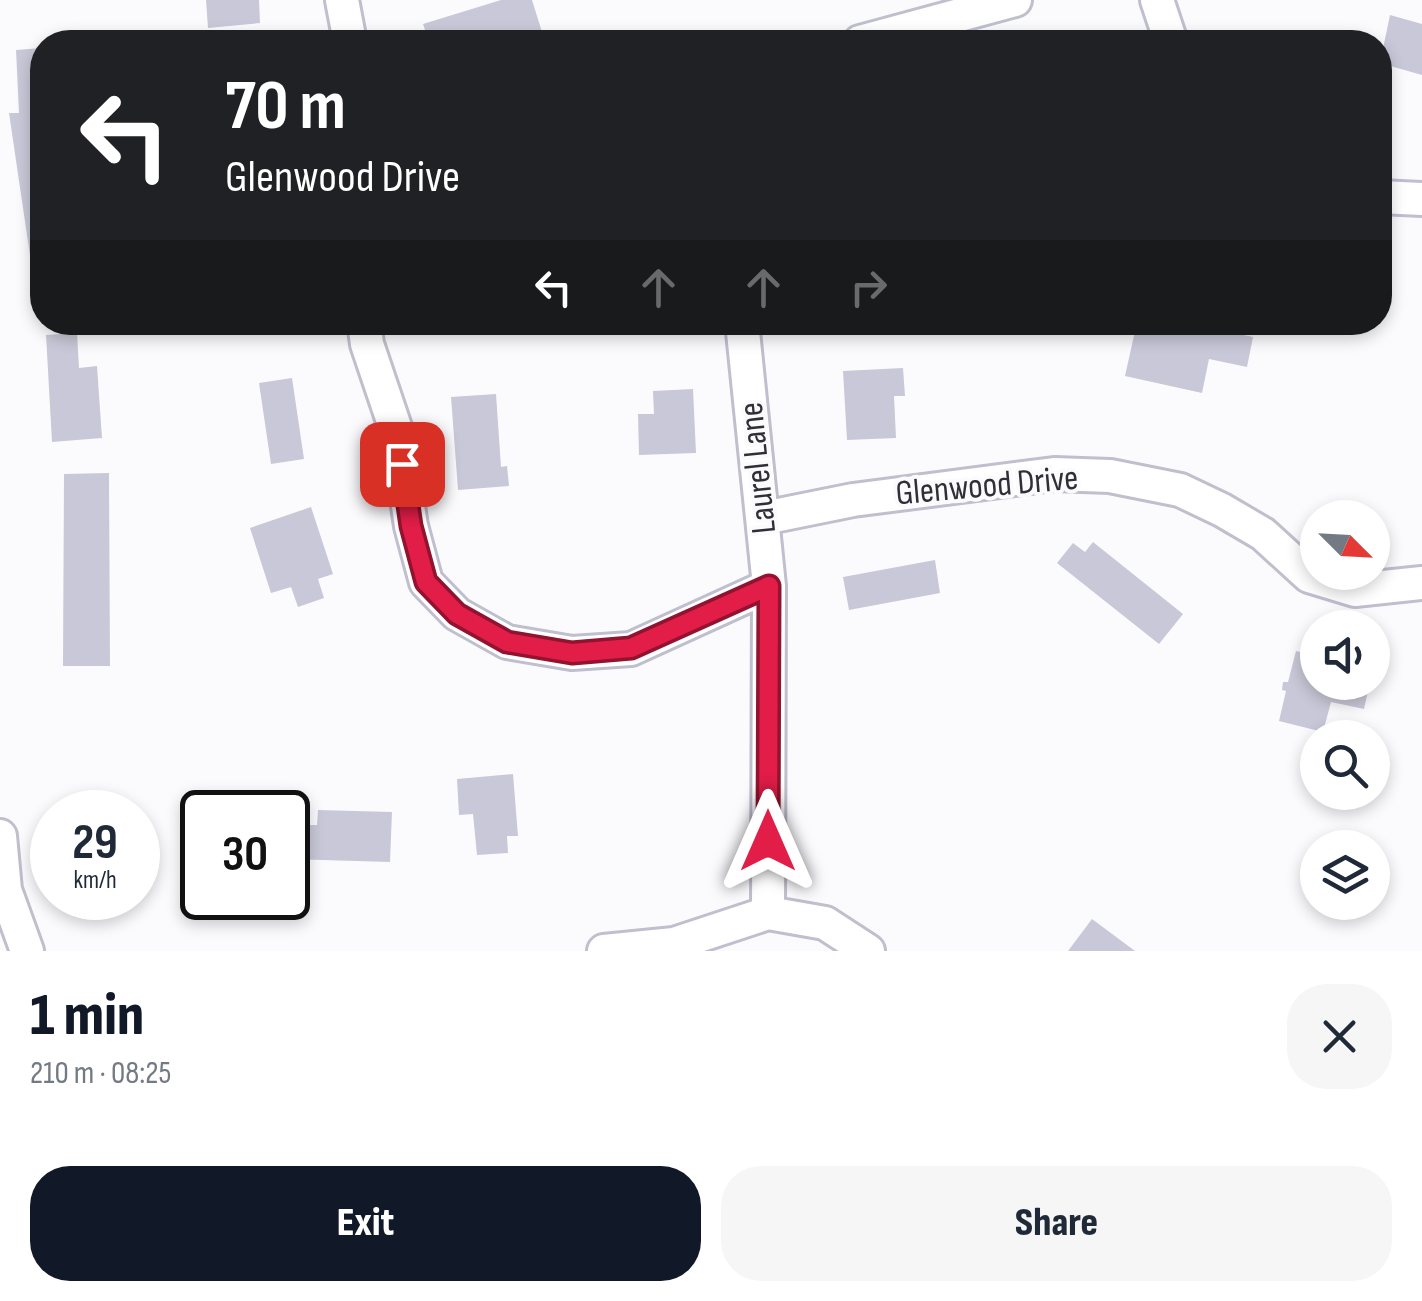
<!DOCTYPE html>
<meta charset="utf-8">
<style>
:root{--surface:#fff;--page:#f6f6f7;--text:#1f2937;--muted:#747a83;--accent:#111827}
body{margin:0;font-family:"Sofia Sans Condensed",sans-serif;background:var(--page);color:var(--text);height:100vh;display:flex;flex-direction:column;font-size:38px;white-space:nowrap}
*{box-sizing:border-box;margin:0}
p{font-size:32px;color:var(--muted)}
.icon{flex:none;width:55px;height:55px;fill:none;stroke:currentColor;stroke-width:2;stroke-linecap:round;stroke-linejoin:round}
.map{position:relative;height:951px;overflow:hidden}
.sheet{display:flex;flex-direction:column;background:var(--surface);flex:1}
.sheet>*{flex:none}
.banner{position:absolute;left:30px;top:30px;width:1362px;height:305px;border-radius:40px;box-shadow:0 5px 15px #0003;background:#202124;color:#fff;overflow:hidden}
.needle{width:65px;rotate:114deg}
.fabs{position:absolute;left:1300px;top:500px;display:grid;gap:20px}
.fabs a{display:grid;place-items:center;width:90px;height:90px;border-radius:50%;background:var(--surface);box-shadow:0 5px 15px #0003;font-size:50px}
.speed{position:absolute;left:30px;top:790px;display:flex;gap:20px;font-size:50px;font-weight:700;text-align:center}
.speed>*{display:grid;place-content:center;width:130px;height:130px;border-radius:50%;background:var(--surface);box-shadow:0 5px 15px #0003;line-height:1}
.speed small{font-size:25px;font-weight:400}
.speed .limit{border:5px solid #111;border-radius:15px;background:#fff;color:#111}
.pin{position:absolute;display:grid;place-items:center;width:85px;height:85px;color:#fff;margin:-42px;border-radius:20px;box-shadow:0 5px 15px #0006}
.me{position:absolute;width:110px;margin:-55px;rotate:0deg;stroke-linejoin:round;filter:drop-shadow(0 0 8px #0008)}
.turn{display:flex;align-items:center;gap:35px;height:210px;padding:0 30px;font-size:45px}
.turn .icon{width:130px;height:130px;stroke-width:2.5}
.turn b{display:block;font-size:70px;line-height:85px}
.lanes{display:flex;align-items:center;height:95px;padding:0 30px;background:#0003;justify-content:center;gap:50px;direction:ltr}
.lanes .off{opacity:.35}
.round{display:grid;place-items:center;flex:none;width:105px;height:105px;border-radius:40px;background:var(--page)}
.summary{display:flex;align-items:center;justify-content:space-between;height:170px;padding:0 30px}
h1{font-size:60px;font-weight:800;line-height:75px;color:var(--accent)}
.primary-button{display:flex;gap:20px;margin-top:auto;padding:20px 30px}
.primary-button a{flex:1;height:115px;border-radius:40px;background:var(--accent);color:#fff;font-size:40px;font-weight:800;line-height:115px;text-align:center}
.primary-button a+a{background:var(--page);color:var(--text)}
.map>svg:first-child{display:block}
.building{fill:#c8c8d8}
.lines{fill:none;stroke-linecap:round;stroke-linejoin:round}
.minor-casing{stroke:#bfbfce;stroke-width:38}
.minor{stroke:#fff;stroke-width:32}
.route-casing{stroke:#92132f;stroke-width:25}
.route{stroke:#e11d48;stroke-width:18}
.labels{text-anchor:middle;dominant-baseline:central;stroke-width:8;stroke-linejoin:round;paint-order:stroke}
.street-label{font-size:35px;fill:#2f2f35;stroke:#fbfbfe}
</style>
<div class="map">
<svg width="1422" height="951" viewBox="0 0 1422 951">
<rect width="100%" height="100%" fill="#fbfbfe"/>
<!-- building -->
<path class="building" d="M206,0H259L260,23L208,28Z
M501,0H532L542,32L508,42H429L423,24Z
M1390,15L1422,24V75L1380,63Z
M42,48V268L32,269L9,113H19L16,50Z
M1137,322H1185L1253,337L1247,367L1209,359L1202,393L1125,376Z
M77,333L79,368L97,366L102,438L52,442L46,335Z
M903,368L905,396H894L896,438L847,440L843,371Z
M292,378L304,459L271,464L259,383Z
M693,389L696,453L639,455L638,414H654L653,391Z
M496,394L501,467L507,466L509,486L458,490L451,397Z
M109,473L110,666H63L64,474Z
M311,507L333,574L318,579L324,598L298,607L291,587L271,593L250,528Z
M1093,542L1183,614L1159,644L1057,563L1073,543L1085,552Z
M935,560L940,593L849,610L843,577Z
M1296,651L1318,656V682H1370L1364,709L1331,702L1323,732L1279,721L1286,691L1282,690L1283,682H1288Z
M513,774L518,836H507L508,853L477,855L473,814L459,815L457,779Z
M318,810L392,812L390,862L288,859L289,825H317Z
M1092,919L1135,951H1068Z"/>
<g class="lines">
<!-- minor casing -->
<g class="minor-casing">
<path id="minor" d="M342,0L350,42
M1157,0L1171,42
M860,42L1015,0
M1380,197L1422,199
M364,322L367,344L397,433L411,526L426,582L457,614L507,642L572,653L631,649L769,586
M742,322L769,586L768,913
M764,518L853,500L1054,474L1110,476L1180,490L1222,510L1263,534L1309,576L1355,590L1422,583
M0,836L5,890L27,951
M604,951L674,944L768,913L825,923L868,951"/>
</g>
<!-- minor -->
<use href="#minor" class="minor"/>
</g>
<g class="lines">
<!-- route casing -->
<g class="route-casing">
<path id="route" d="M402,464L411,526L426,582L457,614L507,642L572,653L631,648L769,586L768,841"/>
</g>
<!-- route -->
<use href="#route" class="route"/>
</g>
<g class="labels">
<!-- street labels -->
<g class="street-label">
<text transform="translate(758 468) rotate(-96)">Laurel Lane</text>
<text transform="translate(987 486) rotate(-5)">Glenwood Drive</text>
</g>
</g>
</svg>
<div class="fabs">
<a><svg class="needle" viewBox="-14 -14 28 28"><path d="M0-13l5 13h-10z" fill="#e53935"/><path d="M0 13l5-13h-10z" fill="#747a83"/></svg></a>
<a><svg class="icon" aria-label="sound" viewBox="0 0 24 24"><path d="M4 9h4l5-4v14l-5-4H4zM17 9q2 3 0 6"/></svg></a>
<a><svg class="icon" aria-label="search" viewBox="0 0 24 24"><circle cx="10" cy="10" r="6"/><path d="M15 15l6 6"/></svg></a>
<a><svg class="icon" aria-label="layers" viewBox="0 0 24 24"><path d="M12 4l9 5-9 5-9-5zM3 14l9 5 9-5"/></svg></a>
</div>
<div class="speed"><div>29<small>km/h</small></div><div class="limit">30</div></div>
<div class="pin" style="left:402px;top:464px;background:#d93025"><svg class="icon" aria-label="arrive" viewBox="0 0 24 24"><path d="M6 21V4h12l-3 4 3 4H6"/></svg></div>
<svg class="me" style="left:768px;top:841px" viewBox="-20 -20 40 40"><path d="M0-17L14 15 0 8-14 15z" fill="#e11d48" stroke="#fff" stroke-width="4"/></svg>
<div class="banner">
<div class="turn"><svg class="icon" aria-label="left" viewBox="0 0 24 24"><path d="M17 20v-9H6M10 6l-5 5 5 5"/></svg><div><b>70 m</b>Glenwood Drive</div></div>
<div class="lanes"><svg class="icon" aria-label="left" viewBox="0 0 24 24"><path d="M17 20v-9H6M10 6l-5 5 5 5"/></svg><svg class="icon off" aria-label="ahead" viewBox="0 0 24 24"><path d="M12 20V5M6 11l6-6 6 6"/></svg><svg class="icon off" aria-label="ahead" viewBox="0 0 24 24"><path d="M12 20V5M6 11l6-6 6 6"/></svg><svg class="icon off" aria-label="right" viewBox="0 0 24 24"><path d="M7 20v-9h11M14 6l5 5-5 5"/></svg></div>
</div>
</div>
<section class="sheet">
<div class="summary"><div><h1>1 min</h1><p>210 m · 08:25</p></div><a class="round"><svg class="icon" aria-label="close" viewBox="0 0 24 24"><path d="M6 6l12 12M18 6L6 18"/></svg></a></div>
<div class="primary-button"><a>Exit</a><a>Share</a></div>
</section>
